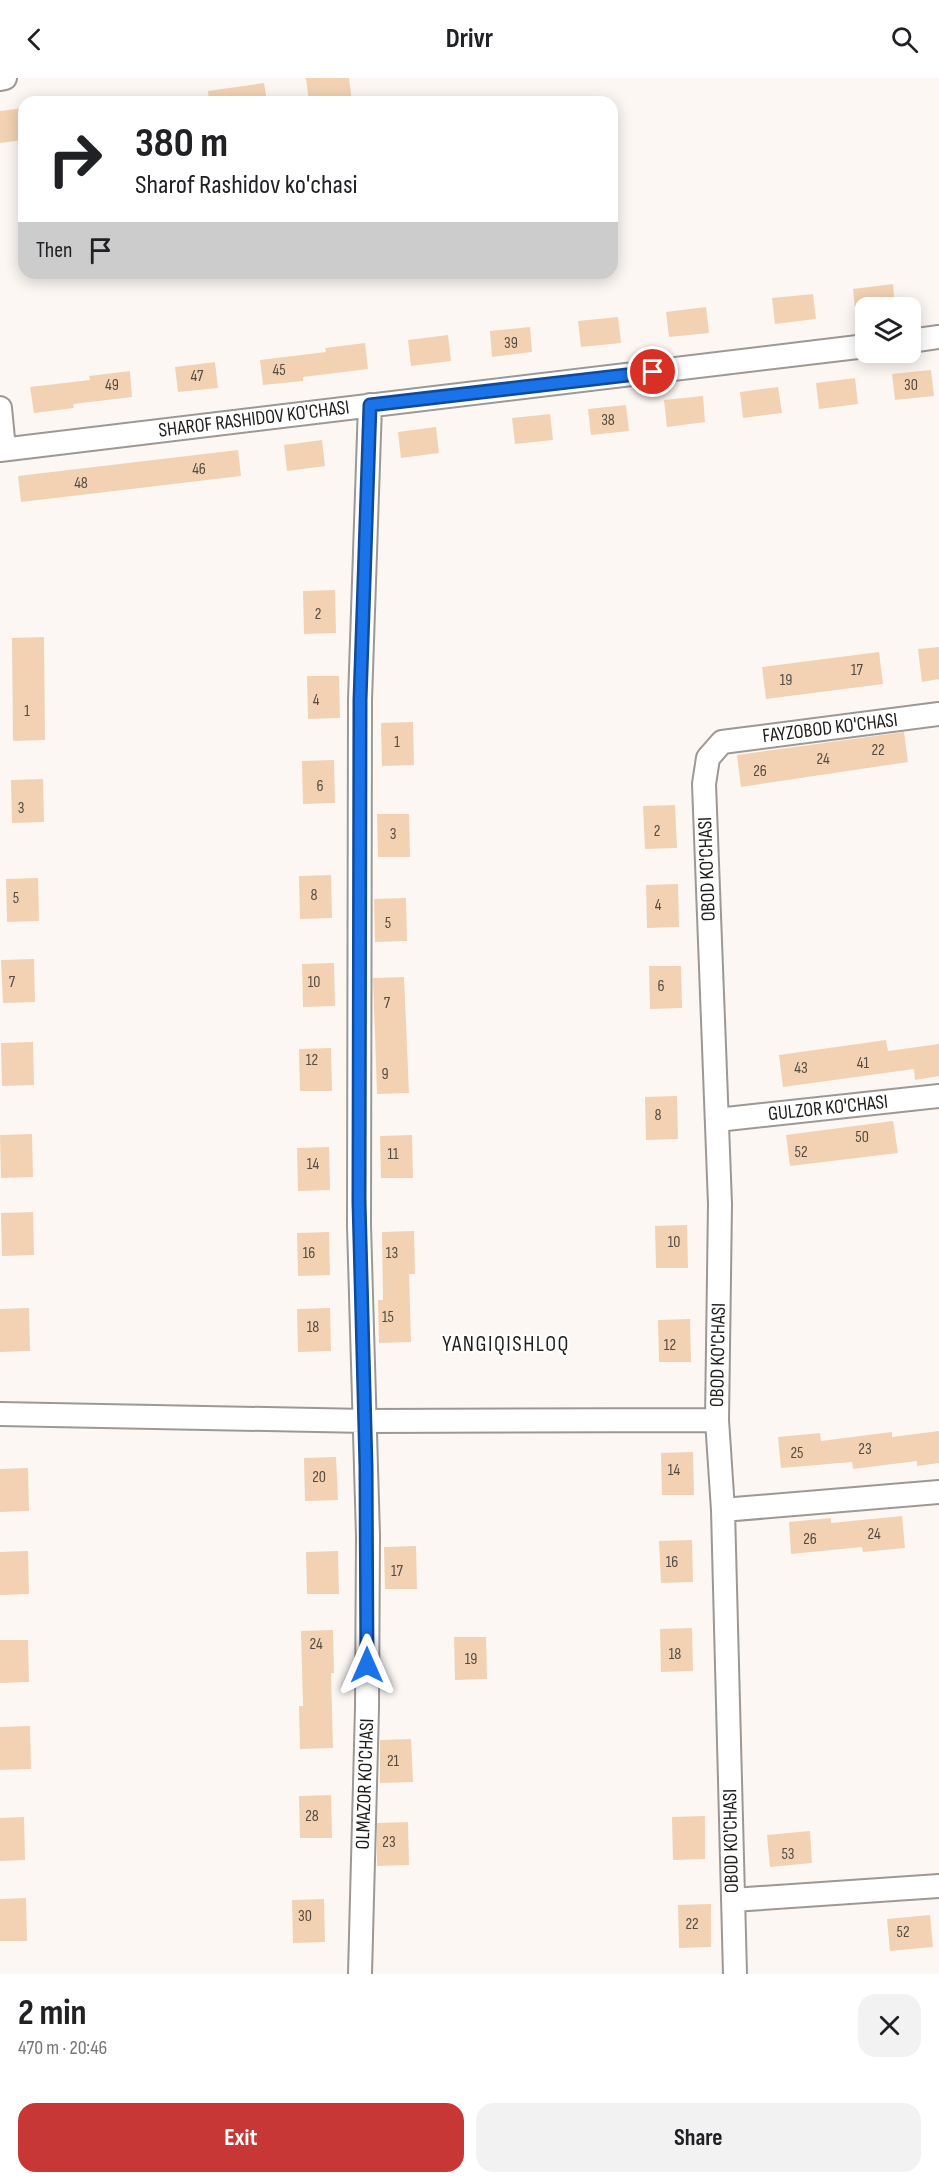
<!DOCTYPE html>
<meta charset="utf-8">
<style>
:root{--surface:#fff;--page:#f2f2f2;--text:#202124;--muted:#757577;--accent:#c63735}
body{margin:0;font-family:"Sofia Sans Condensed",sans-serif;background:var(--page);color:var(--text);height:100vh;display:flex;flex-direction:column;font-size:22px;white-space:nowrap}
*{box-sizing:border-box;margin:0}
p{font-size:20px;color:var(--muted)}
.icon{flex:none;width:33px;height:33px;fill:none;stroke:currentColor;stroke-width:2;stroke-linecap:round;stroke-linejoin:round}
.map{position:relative;height:1896px;overflow:hidden}
.side{display:flex;flex-direction:column;background:var(--surface);flex:1}
.side>*{flex:none}
.banner{position:absolute;left:18px;top:18px;width:600px;height:183px;border-radius:18px;box-shadow:0 3px 15px #0003;background:#fff;color:var(--text);overflow:hidden}
.controls{position:absolute;left:855px;top:219px;display:grid;gap:12px}
.controls a{display:grid;place-items:center;width:66px;height:66px;border-radius:12px;background:var(--surface);box-shadow:0 3px 15px #0003;font-size:30px}
.pin{position:absolute;display:grid;place-items:center;width:51px;height:51px;color:#fff;margin:-26px;border:3px solid #fff;border-radius:50%;box-shadow:0 2px 6px #0007}
.me{position:absolute;width:66px;margin:-33px;rotate:0deg;stroke-linejoin:round;filter:drop-shadow(0 0 4px #0008)}
.turn{display:flex;align-items:center;gap:21px;height:126px;padding:0 18px;font-size:27px}
.turn .icon{width:78px;height:78px;stroke-width:2.5}
.turn b{display:block;font-size:42px;line-height:51px}
.then{display:flex;align-items:center;height:57px;padding:0 18px;background:#0003;gap:12px;font-size:22px}
.round{display:grid;place-items:center;flex:none;width:63px;height:63px;border-radius:18px;background:var(--page)}
.headline{display:flex;align-items:center;justify-content:space-between;height:102px;padding:0 18px}
h1{font-size:36px;font-weight:700;line-height:45px}
.primary-button{display:flex;gap:12px;margin-top:auto;padding:12px 18px}
.primary-button a{flex:1;height:69px;border-radius:18px;background:var(--accent);color:#fff;font-size:24px;font-weight:700;line-height:69px;text-align:center}
.primary-button a+a{background:var(--page);color:var(--text)}
header{display:flex;justify-content:space-between;align-items:center;height:78px;padding:0 18px;background:var(--surface);font-size:27px;font-weight:700}
.map>svg:first-child{display:block}
.building{fill:#f2d2b3}
.lines{fill:none;stroke-linecap:round;stroke-linejoin:round}
.minor-casing{stroke:#9d9894;stroke-width:26}
.minor{stroke:#fff;stroke-width:22}
.route-casing{stroke:#114b97;stroke-width:15}
.route{stroke:#1a73e8;stroke-width:10}
.labels{text-anchor:middle;dominant-baseline:central;stroke-width:4.5;stroke-linejoin:round;paint-order:stroke}
.number-label{font-size:16px;fill:#544b42}
.street-label{font-size:20px;fill:#201e1c;stroke:#fff}
.quarter-label{font-size:22px;letter-spacing:1.5px;fill:#201e1c;stroke:#fff}
</style>
<header><svg class="icon" aria-label="back" viewBox="0 0 24 24"><path d="M15 5l-7 7 7 7"/></svg>Drivr<svg class="icon" aria-label="search" viewBox="0 0 24 24"><circle cx="10" cy="10" r="6"/><path d="M15 15l6 6"/></svg></header>
<div class="map">
<svg width="939" height="1896" viewBox="0 0 939 1896">
<rect width="100%" height="100%" fill="#fcf7f3"/>
<!-- building -->
<path class="building" d="M306,0H349L352,24H309Z
M264,5L267,24H209L208,13Z
M24,30V62L0,65V33Z
M893,206L895,230H855L853,211Z
M813,216L816,241L775,246L772,220Z
M706,229L709,255L669,259L666,234Z
M618,239L621,265L581,269L578,243Z
M530,249L532,274L492,279L490,253Z
M448,257L451,283L411,288L408,262Z
M365,265L368,291L303,299V303L263,307L260,282L326,274L325,270Z
M215,284L218,310L178,314L175,289Z
M931,292L934,318L895,322L892,296Z
M130,293L132,319L73,326L74,330L34,335L30,309L90,302L89,298Z
M855,300L858,326L819,331L816,305Z
M778,309L782,335L743,340L740,314Z
M703,318L705,344L667,349L664,322Z
M626,327L629,353L591,357L588,331Z
M550,336L553,362L515,366L512,340Z
M436,349L439,375L401,380L398,354Z
M322,362L325,388L287,393L284,367Z
M238,372L241,398L21,424L18,398Z
M335,512L336,555L304,556L303,513Z
M44,559L45,662L13,663L12,560Z
M939,569V601L922,604L918,571Z
M879,574L883,606L766,621L762,589Z
M307,598H339L340,640L308,641Z
M413,644L414,687L382,688L381,645Z
M904,654L908,684L741,709L737,677Z
M334,682L335,725L303,726L302,683Z
M43,701L44,744L12,745L11,702Z
M675,727L677,770L645,771L643,728Z
M377,736H409L410,779H378Z
M331,797L332,840L300,841L299,798Z
M38,800L39,843L7,844L6,801Z
M678,806L679,849L647,850L646,807Z
M406,820L407,863L375,864L374,821Z
M34,881L35,924L3,925L1,882Z
M334,885L335,928L303,929L302,886Z
M649,888H681L682,930L650,931Z
M404,899L409,1015L377,1016L373,900Z
M886,962L888,973L939,966V998L915,1002L914,991L783,1009L779,977Z
M33,964L34,1007L2,1008L1,965Z
M331,970L332,1013H300L299,971Z
M677,1018L678,1061L646,1062L645,1019Z
M893,1043L898,1075L790,1088L786,1057Z
M32,1056L33,1099L1,1100L0,1057Z
M412,1057L413,1100H381L380,1058Z
M329,1069L330,1112L298,1113L297,1070Z
M33,1134L34,1177L2,1178L1,1135Z
M687,1147L688,1190H656L655,1148Z
M414,1153L415,1196H409L411,1264L379,1265L378,1222H383L382,1154Z
M329,1154L330,1197L298,1198L297,1155Z
M29,1230L30,1273L0,1274V1231Z
M330,1230L331,1273L298,1274L297,1231Z
M690,1241L691,1284H659L658,1242Z
M939,1353V1385L917,1388V1383L853,1391L852,1384L781,1390L778,1359L820,1355L821,1363L892,1354V1359Z
M693,1374L694,1417H662L661,1375Z
M336,1379L338,1422L305,1423L304,1380Z
M28,1390L29,1433L0,1434V1391Z
M902,1438L905,1470L863,1474L862,1469L791,1476L789,1444L831,1440V1445Z
M692,1462L693,1504L661,1505L659,1463Z
M416,1468L417,1511H385L384,1469Z
M28,1473L29,1516L0,1517V1474Z
M338,1473L339,1516H307L306,1474Z
M692,1550L693,1593L661,1594L660,1551Z
M333,1552L334,1595H331L333,1670L300,1671L299,1628H303L301,1553Z
M454,1559H486L487,1601L455,1602Z
M0,1562H28L29,1604L0,1605Z
M30,1648L31,1691L0,1692V1649Z
M411,1661L413,1704L380,1705V1662Z
M331,1717L332,1760H300L299,1718Z
M705,1738V1781L673,1782L672,1739Z
M24,1739L25,1782L0,1783V1740Z
M408,1744L409,1787L377,1788V1745Z
M810,1753L812,1785L770,1789L767,1757Z
M26,1820L27,1863H0V1821Z
M324,1821L325,1864L293,1865L292,1822Z
M711,1826V1869L679,1870L678,1827Z
M930,1837L933,1869L890,1873L887,1841Z"/>
<g class="lines">
<!-- minor casing -->
<g class="minor-casing">
<path id="minor" d="M0,1L5,0
M910,263L939,259
M0,330L4,371
M0,372L866,268
M717,1042L939,1018
M0,1336L366,1343L717,1342
M723,1432L939,1414
M733,1822L939,1808
M360,1896L367,1630L368,1458L359,1148L360,622L370,327
M735,1896L723,1432L717,1342L720,1126L704,706L708,680L722,664L939,636"/>
</g>
<!-- minor -->
<use href="#minor" class="minor"/>
</g>
<g class="lines">
<!-- route casing -->
<g class="route-casing">
<path id="route" d="M367,1587L366,1389L359,1124L360,622L370,327L653,294"/>
</g>
<!-- route -->
<use href="#route" class="route"/>
</g>
<g class="labels">
<!-- number labels -->
<g class="number-label">
<text x="511" y="265">39</text>
<text x="279" y="292">45</text>
<text x="197" y="298">47</text>
<text x="112" y="307">49</text>
<text x="911" y="307">30</text>
<text x="608" y="342">38</text>
<text x="199" y="391">46</text>
<text x="81" y="405">48</text>
<text x="318" y="536">2</text>
<text x="857" y="592">17</text>
<text x="786" y="602">19</text>
<text x="316" y="622">4</text>
<text x="27" y="633">1</text>
<text x="397" y="664">1</text>
<text x="878" y="672">22</text>
<text x="823" y="681">24</text>
<text x="760" y="693">26</text>
<text x="320" y="708">6</text>
<text x="21" y="730">3</text>
<text x="657" y="753">2</text>
<text x="393" y="756">3</text>
<text x="314" y="817">8</text>
<text x="16" y="820">5</text>
<text x="658" y="827">4</text>
<text x="388" y="845">5</text>
<text x="12" y="904">7</text>
<text x="314" y="904">10</text>
<text x="661" y="908">6</text>
<text x="387" y="925">7</text>
<text x="312" y="982">12</text>
<text x="863" y="985">41</text>
<text x="801" y="990">43</text>
<text x="385" y="996">9</text>
<text x="658" y="1037">8</text>
<text x="862" y="1059">50</text>
<text x="801" y="1074">52</text>
<text x="393" y="1076">11</text>
<text x="313" y="1086">14</text>
<text x="674" y="1164">10</text>
<text x="309" y="1175">16</text>
<text x="392" y="1175">13</text>
<text x="388" y="1239">15</text>
<text x="313" y="1249">18</text>
<text x="670" y="1267">12</text>
<text x="865" y="1371">23</text>
<text x="797" y="1375">25</text>
<text x="674" y="1392">14</text>
<text x="319" y="1399">20</text>
<text x="874" y="1456">24</text>
<text x="810" y="1461">26</text>
<text x="672" y="1484">16</text>
<text x="397" y="1493">17</text>
<text x="316" y="1566">24</text>
<text x="675" y="1576">18</text>
<text x="471" y="1581">19</text>
<text x="393" y="1683">21</text>
<text x="312" y="1738">28</text>
<text x="389" y="1764">23</text>
<text x="788" y="1776">53</text>
<text x="305" y="1838">30</text>
<text x="692" y="1846">22</text>
<text x="903" y="1854">52</text>
</g>
<!-- street labels -->
<g class="street-label">
<text transform="translate(254 341) rotate(-7)">SHAROF RASHIDOV KO'CHASI</text>
<text transform="translate(830 650) rotate(-7)">FAYZOBOD KO'CHASI</text>
<text transform="translate(707 791) rotate(-92)">OBOD KO'CHASI</text>
<text transform="translate(828 1030) rotate(-6)">GULZOR KO'CHASI</text>
<text transform="translate(718 1277) rotate(-89)">OBOD KO'CHASI</text>
<text transform="translate(365 1706) rotate(-88)">OLMAZOR KO'CHASI</text>
<text transform="translate(731 1763) rotate(-91)">OBOD KO'CHASI</text>
</g>
<!-- quarter labels -->
<g class="quarter-label">
<text x="506" y="1266">YANGIQISHLOQ</text>
</g>
</g>
</svg>
<div class="controls">
<a><svg class="icon" aria-label="layers" viewBox="0 0 24 24"><path d="M12 4l9 5-9 5-9-5zM3 14l9 5 9-5"/></svg></a>
</div>
<div class="pin" style="left:653px;top:294px;background:#d93025"><svg class="icon" aria-label="arrive" viewBox="0 0 24 24"><path d="M6 21V4h12l-3 4 3 4H6"/></svg></div>
<svg class="me" style="left:367px;top:1587px" viewBox="-20 -20 40 40"><path d="M0-17L14 15 0 8-14 15z" fill="#1a73e8" stroke="#fff" stroke-width="4"/></svg>
<div class="banner">
<div class="turn"><svg class="icon" aria-label="right" viewBox="0 0 24 24"><path d="M7 20v-9h11M14 6l5 5-5 5"/></svg><div><b>380 m</b>Sharof Rashidov ko'chasi</div></div>
<div class="then">Then<svg class="icon" aria-label="arrive" viewBox="0 0 24 24"><path d="M6 21V4h12l-3 4 3 4H6"/></svg></div>
</div>
</div>
<section class="side">
<div class="headline"><div><h1>2 min</h1><p>470 m · 20:46</p></div><a class="round"><svg class="icon" aria-label="close" viewBox="0 0 24 24"><path d="M6 6l12 12M18 6L6 18"/></svg></a></div>
<div class="primary-button"><a>Exit</a><a>Share</a></div>
</section>
